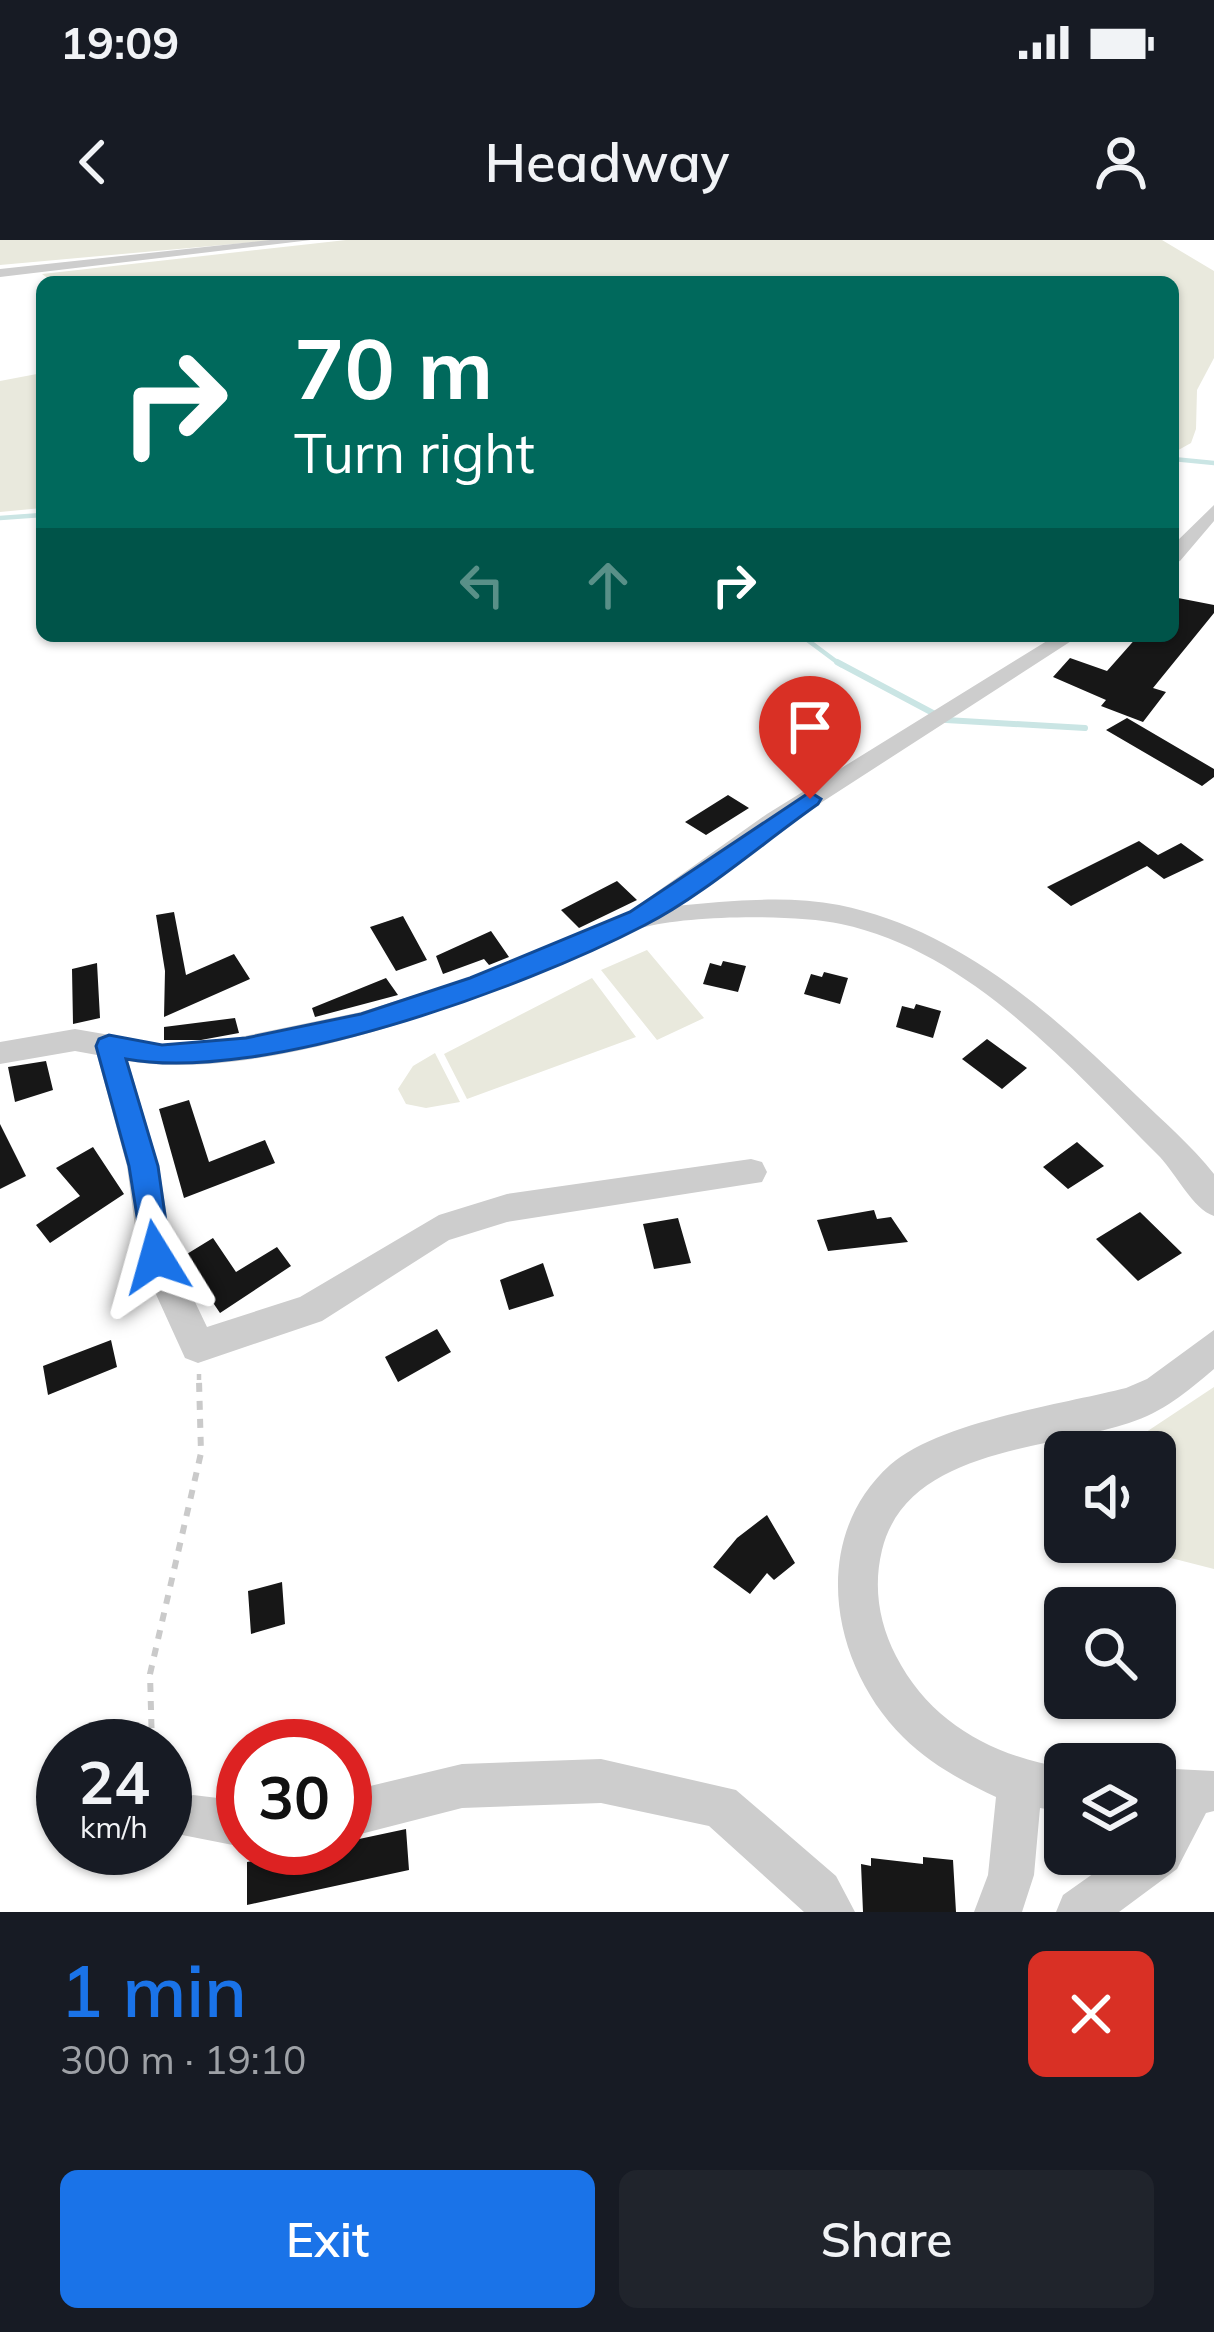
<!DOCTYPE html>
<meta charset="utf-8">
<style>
:root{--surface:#171b24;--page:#20242c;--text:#f1f3f6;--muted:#9ea1a6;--accent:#1a73e8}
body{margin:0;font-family:Mulish,sans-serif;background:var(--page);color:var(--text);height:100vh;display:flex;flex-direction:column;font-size:45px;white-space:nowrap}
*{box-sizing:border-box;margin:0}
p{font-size:39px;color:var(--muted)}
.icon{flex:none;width:66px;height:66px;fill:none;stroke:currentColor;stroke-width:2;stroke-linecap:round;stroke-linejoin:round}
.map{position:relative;height:1672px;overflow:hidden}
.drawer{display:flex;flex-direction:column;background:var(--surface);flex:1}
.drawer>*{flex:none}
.top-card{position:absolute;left:36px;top:36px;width:1143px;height:366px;border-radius:18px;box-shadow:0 3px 9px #0004;background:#00695c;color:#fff;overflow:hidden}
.buttons{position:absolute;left:1044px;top:1191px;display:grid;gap:24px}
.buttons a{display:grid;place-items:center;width:132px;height:132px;border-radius:18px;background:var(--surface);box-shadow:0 3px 9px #0004;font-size:60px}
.speed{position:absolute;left:36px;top:1479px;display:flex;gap:24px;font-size:60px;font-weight:700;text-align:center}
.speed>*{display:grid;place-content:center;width:156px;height:156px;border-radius:50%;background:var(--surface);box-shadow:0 3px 9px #0004;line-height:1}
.speed small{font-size:30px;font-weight:400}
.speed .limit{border:18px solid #d22;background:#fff;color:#111}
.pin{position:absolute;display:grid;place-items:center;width:102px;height:102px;color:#fff;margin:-123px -51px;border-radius:50% 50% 50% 0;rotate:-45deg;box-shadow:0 0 12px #0007}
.pin .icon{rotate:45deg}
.me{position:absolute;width:132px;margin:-66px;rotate:352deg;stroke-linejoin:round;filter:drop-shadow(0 0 9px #0008)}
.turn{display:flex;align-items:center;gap:42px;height:252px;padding:0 60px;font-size:54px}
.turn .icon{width:156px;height:156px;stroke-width:2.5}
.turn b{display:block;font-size:84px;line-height:102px}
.lanes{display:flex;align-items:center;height:114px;padding:0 60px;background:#0003;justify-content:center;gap:60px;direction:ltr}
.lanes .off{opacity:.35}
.round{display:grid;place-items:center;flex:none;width:126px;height:126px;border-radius:18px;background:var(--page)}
.overview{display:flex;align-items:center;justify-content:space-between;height:204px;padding:0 60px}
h1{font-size:72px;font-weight:600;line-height:90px;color:var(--accent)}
.action{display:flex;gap:24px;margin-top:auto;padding:24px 60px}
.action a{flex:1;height:138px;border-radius:18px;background:var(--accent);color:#fff;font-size:48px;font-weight:600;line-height:138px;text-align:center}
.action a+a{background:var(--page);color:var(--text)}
.status{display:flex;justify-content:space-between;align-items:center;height:84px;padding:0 60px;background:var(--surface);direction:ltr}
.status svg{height:33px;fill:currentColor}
header{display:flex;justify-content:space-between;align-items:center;height:156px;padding:0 60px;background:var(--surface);font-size:54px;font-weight:600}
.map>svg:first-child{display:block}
.green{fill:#e9e9dd}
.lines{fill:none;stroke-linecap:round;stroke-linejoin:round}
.stream-far1{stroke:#cae5e4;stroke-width:4.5}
.stream{stroke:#cae5e4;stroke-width:6}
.building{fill:#171717}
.path-far1{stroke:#cacaca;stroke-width:4.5;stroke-dasharray:6 6;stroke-linecap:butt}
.path{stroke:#cacaca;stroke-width:6;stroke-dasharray:9 9;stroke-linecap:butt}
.minor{fill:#cdcdcd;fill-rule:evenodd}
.route{fill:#1a73e8;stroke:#114b97;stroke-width:3}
</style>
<div class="status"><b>19:09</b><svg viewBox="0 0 49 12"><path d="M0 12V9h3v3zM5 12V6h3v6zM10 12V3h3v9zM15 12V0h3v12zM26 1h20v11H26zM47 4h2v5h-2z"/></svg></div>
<header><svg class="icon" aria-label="back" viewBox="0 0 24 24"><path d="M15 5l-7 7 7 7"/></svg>Headway<svg class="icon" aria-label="person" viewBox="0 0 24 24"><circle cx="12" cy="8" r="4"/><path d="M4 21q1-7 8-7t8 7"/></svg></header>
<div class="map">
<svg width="1214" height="1672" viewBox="0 0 1214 1672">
<rect width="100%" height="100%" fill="#fff"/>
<!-- green -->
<path class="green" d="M0,0H278L0,25Z
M346,0H1162L1214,31V118L1197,150L1196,189L1191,203L1173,213V42H53L42,34Z
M42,133V268L0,272V141Z
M647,710L704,778L657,800L601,730Z
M592,738L636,797L467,859L444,814Z
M435,813L460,862L426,868L406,864L398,849L413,826Z
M1214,1147V1329L1108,1302H1155V1212H1116Z"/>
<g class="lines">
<!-- stream-far1 -->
<path class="stream-far1" d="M1173,219L1214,223
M0,278L42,275
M802,396L841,425"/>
<!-- stream -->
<path class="stream" d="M837,422L946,480L1085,488"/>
</g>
<!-- building -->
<path class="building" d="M1173,357L1214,365V373L1153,448L1166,452L1143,482L1101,466L1106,460L1053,437L1070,418L1107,431L1138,396H1173Z
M1127,478L1214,529V537L1202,546L1106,490Z
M728,555L749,568L706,595L685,582Z
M1139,601L1158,615L1181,603L1204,620L1164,639L1147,626L1071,666L1047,647Z
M617,641L637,660L579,688L561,670Z
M174,672L186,735L234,714L250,739L164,777L165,731L156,675Z
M403,676L427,720L396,731L370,687Z
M491,691L509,717L489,725L484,719L443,734L436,716Z
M723,721L746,726L738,752L703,744L710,723L721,726Z
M97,723L100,778L73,784L72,729Z
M824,732L848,738L840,764L804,754L811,734L822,737Z
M386,738L398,755L315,777L312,768Z
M916,764L941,771L933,798L896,787L902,766L914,769Z
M235,778L239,793L201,800H164V787Z
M987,799L1027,828L1002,849L962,819Z
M46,821L53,850L15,862L8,827Z
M189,860L209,922L265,900L275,923L184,958L159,869Z
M0,884L26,936L0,949Z
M1077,902L1104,926L1068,949L1043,927Z
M93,907L124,954L50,1003L36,985L80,956L56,928Z
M874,970L877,979L891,977L908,1002L828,1011L817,980Z
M1140,972L1182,1013L1138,1041L1096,999Z
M678,978L691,1023L654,1029L643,984Z
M213,998L236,1032L277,1007L291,1026L220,1073L182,1017Z
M543,1023L554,1056L509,1070L500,1040Z
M437,1089L451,1112L398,1142L385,1117Z
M111,1100L117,1127L48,1155L43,1126Z
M767,1275L795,1323L774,1340L767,1333L750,1354L713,1327L737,1298Z
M282,1342L285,1384L251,1394L248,1351Z
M406,1589L409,1630L247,1665V1622L316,1608H345V1602Z
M923,1617L953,1620L956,1672H863L861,1624L871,1626V1618L923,1624Z"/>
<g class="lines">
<!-- path-far1 -->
<path class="path-far1" d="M199,1134V1143"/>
<!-- path -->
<path class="path" d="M152,1506L150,1434L201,1213L199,1140"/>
<!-- minor -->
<path class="minor" d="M270,0H311L0,37V29Z
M1214,265V281L1180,321L1173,323V305Z
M1055,396H1079L785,586L675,666C729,661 786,655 839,665C958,689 1053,774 1137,856C1163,881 1191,905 1214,934V976C1193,969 1176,934 1160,917C1071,828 970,711 841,684C793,674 688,675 641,688C589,702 540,733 490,752C389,791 235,839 128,821L159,926L173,1016L207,1087L300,1057L439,975L507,954L751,919L762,922L767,932L762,942L507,982L449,1000L322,1081L198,1123L185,1118L139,1017L127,926L97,815L75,811L0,824V802L75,789L162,804L201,805L361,772L469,738L630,671L767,574Z
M1214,1090V1129C1187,1152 1163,1172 1129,1183C1048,1210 907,1208 882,1310C873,1347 879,1383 896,1416C931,1484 994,1516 1065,1528V1572L1040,1568L1034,1635L1022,1672H974L988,1635L996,1557C962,1541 930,1524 903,1497C831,1425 808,1299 890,1225C938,1182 1063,1164 1126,1148L1147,1139Z
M601,1519L736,1550L836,1636L855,1672H804L709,1586L601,1563L462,1568L345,1598V1552L462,1524Z
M1155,1528L1214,1531V1571L1206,1573L1177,1629L1119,1672H1056L1063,1655L1121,1614H1155Z
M193,1555L243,1561V1607L177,1594L170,1578L177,1562Z"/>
</g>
<!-- route -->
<path class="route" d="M810,552L821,559L818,564C765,601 702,656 645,685C522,749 262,844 126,819L158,926L171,1017L167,1027L156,1031L145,1027L129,926L96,806L99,799L109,795L162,805L246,798L361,774L470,738L630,672Z"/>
</svg>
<div class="buttons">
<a><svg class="icon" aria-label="sound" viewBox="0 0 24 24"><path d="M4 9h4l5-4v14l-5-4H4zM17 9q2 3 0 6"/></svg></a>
<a><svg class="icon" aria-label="search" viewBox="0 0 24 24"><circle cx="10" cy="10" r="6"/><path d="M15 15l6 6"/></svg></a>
<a><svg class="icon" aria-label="layers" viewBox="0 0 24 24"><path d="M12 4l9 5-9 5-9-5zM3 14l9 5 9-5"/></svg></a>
</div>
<div class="speed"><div>24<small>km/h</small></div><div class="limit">30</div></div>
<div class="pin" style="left:810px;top:559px;background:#d93025"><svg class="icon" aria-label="arrive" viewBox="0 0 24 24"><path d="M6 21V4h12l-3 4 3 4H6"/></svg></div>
<svg class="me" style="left:156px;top:1017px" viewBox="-20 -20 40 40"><path d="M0-17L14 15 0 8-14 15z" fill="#1a73e8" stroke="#fff" stroke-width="4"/></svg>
<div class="top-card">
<div class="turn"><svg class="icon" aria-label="right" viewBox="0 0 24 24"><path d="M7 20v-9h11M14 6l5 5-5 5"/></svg><div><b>70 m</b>Turn right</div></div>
<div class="lanes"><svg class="icon off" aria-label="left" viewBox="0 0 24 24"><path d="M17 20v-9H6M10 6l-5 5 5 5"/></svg><svg class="icon off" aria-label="ahead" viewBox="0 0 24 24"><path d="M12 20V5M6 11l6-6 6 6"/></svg><svg class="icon" aria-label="right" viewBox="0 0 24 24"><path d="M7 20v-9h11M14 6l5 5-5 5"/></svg></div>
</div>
</div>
<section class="drawer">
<div class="overview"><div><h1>1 min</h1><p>300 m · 19:10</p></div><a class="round" style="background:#d93025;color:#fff"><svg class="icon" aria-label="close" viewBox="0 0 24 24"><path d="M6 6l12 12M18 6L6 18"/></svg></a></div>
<div class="action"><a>Exit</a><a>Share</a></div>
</section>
